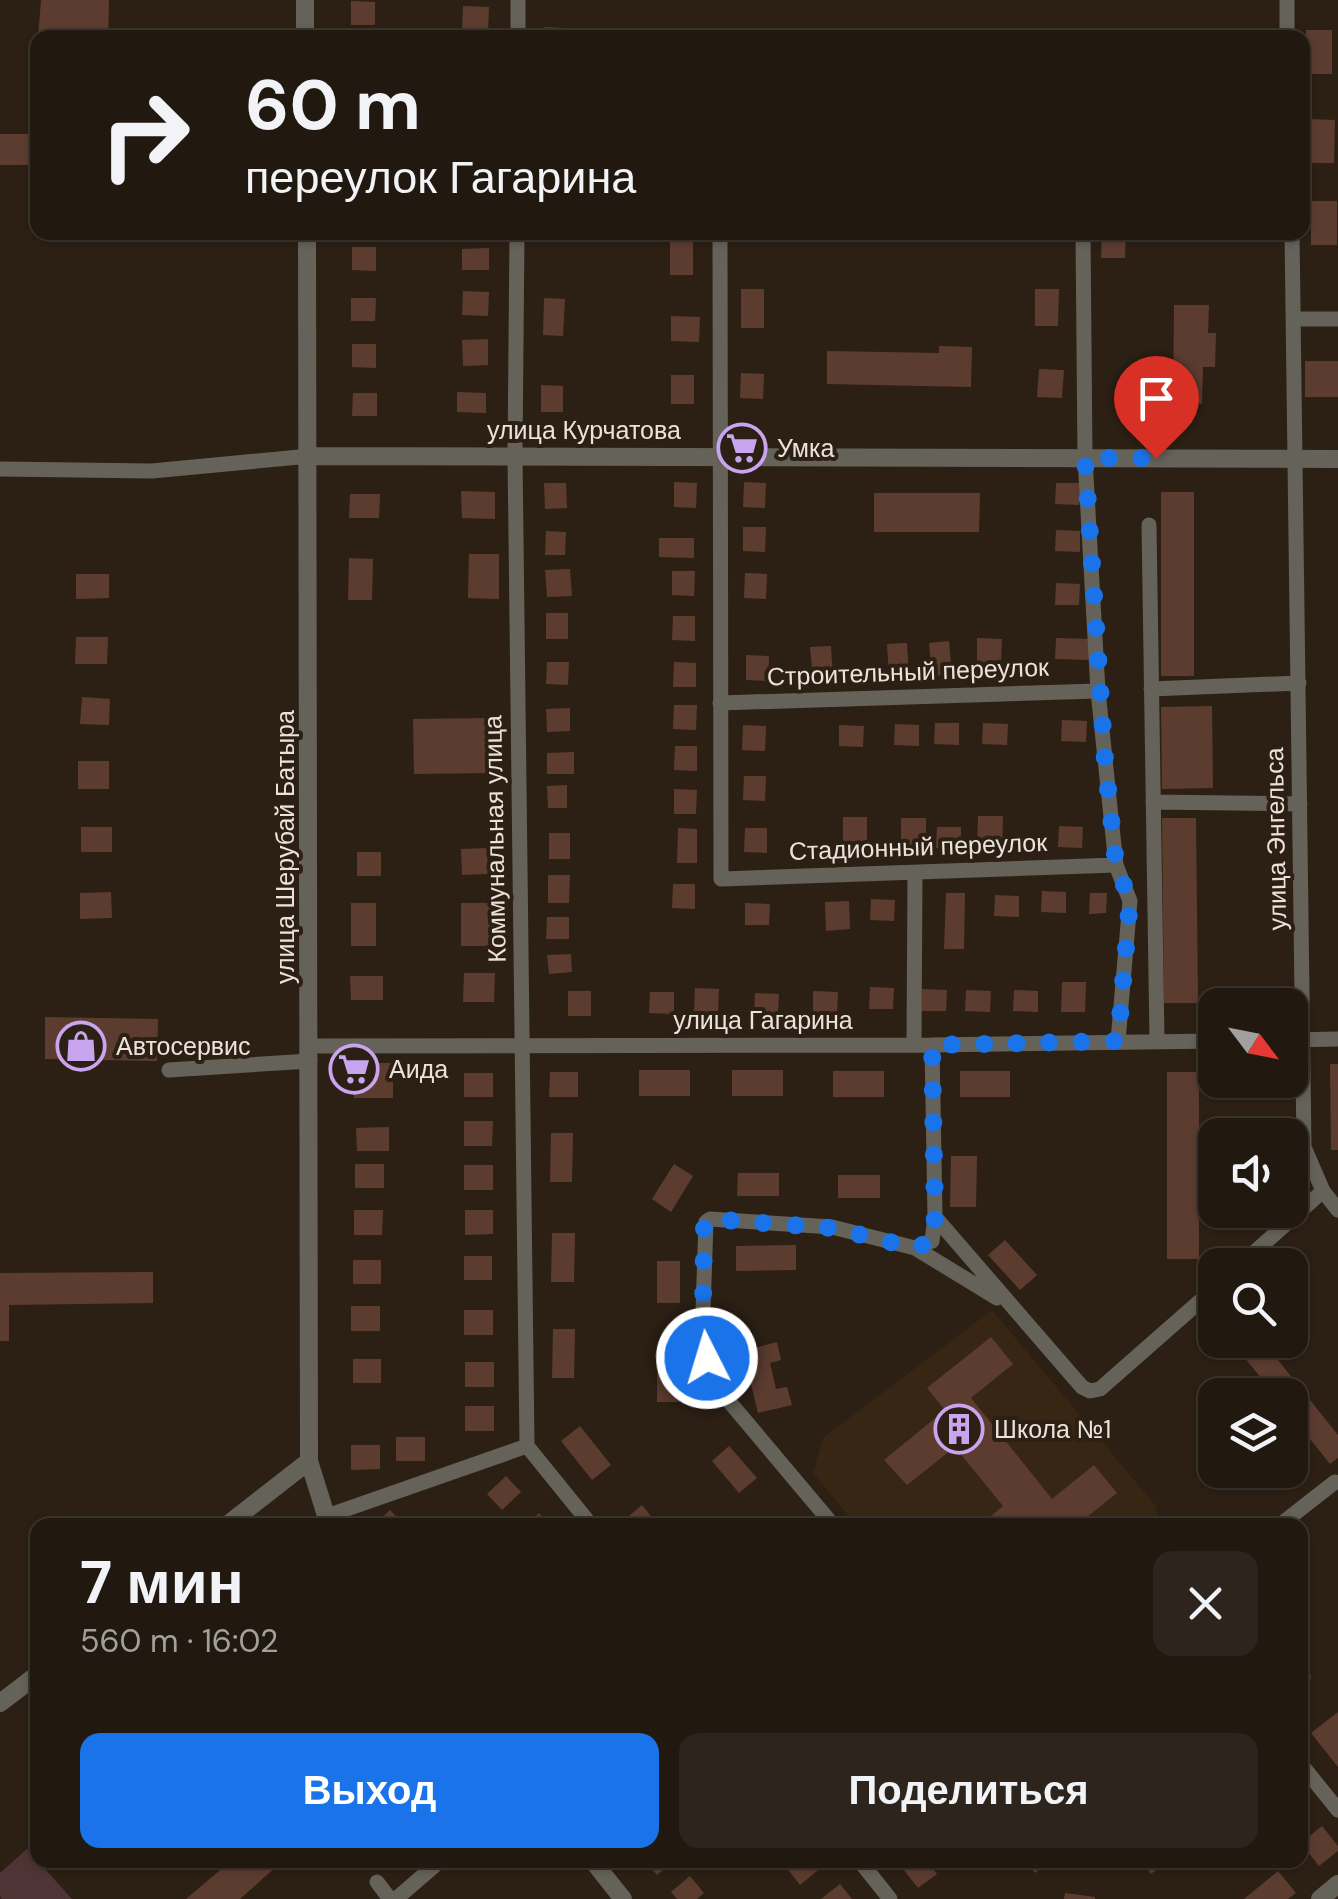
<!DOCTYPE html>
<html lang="ru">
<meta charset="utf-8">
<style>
:root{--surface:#21180f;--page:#2d251d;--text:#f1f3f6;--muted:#a2a09e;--line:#3e372f;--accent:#1a73e8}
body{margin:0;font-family:"DM Sans",sans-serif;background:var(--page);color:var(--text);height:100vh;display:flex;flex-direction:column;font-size:38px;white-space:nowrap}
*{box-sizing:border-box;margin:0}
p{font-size:32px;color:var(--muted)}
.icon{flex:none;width:55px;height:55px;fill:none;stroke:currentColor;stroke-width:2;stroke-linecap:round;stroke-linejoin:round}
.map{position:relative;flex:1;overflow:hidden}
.side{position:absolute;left:30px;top:1518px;width:1278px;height:350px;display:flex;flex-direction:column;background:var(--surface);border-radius:20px;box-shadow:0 2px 8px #0004,0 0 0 2px var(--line)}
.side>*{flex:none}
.guide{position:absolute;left:30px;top:30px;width:1280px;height:210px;border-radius:20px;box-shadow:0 2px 8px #0004,0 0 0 2px var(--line);background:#21180f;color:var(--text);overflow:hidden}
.needle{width:65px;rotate:122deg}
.tools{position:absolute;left:1198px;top:988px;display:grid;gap:20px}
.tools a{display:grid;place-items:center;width:110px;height:110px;border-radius:20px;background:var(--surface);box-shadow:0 2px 8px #0004,0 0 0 2px var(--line);font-size:50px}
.pin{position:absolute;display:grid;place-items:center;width:85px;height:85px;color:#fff;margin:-102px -42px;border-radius:50% 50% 50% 0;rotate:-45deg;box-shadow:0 0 10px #0007}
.pin .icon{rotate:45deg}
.me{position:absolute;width:110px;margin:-55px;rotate:355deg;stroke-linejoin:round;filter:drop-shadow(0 0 8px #0008)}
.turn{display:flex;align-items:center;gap:35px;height:210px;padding:0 50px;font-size:45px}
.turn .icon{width:130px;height:130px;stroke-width:2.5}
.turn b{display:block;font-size:70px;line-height:85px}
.round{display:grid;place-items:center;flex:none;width:105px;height:105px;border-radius:20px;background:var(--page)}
.summary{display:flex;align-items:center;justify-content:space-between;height:170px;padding:0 50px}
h1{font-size:60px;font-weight:700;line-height:75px}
.button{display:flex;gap:20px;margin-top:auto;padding:20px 50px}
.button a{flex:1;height:115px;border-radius:20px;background:var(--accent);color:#fff;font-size:40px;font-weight:700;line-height:115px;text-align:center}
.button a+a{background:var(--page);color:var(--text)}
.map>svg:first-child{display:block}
.built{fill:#372614}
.green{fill:#4f3435}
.building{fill:#5d3c30}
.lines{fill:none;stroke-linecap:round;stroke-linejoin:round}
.minor{stroke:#65625a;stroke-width:15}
.tertiary{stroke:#65625a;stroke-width:18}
.route{stroke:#1a73e8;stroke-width:18;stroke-dasharray:0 32.4}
.labels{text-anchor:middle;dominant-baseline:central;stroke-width:8;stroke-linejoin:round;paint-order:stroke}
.street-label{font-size:25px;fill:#ebe2da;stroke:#2c2014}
.poi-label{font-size:25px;fill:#ebe2da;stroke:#2c2014;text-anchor:start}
</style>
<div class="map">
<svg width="1338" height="1899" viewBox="0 0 1338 1899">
<rect width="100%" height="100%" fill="#2c2014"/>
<!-- built -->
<path class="built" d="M992,1310L1155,1505L1160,1525H856L813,1473L823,1438Z"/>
<!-- green -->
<path class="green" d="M27,1849L72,1899H2L0,1896V1873Z"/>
<!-- building -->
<path class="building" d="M41,0H109L108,38H38Z
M351,1L375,2V25H351Z
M463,6L489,7L488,32L462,31Z
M544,27L565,28L564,38H544Z
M1306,30H1332V74H1306Z
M1261,33V38H1235V34Z
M1308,119L1335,120L1334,163H1308Z
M0,134H38V165H0Z
M1311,201H1337V245H1311Z
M542,232H563V240L542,239Z
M741,232H762V238H741Z
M1102,232H1126L1125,258H1101Z
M670,238H693V275H670Z
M352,247H376V271L352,270Z
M489,248V270H462V249Z
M741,289H764V328H741Z
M1035,289H1059L1058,326H1035Z
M463,291L489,292L488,316L462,315Z
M351,298H376L375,321H351Z
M544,298L565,299L563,336L543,335Z
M1174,305H1209L1208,333H1216L1215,367H1203L1202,404L1173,403Z
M671,316L700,317L699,342L671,341Z
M488,339V365L463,366L462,340Z
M352,344H376V368L352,367Z
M939,346L972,347L971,387L827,384V351L939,353Z
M1305,361H1338V397H1305Z
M1039,369L1064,370L1062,398L1037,397Z
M741,373L764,374L763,399L740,398Z
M671,375H694V404H671Z
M541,385L563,386V412H541Z
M457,392L486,393V413L457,412Z
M353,393H377V416H352Z
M674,482L697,483L696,508L674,507Z
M744,482L766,483L765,508L743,507Z
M544,483H566L567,508L545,509Z
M1056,483H1080L1079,505L1055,504Z
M461,491L495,492V519L462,518Z
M1161,492H1194V676H1161Z
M874,493H980L979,532H874Z
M350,494H380L379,518H349Z
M743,527H766L765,552L743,551Z
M1056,530L1080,531V552L1055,551Z
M546,531L566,532L565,555H545Z
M659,538H694V558L659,557Z
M469,554H499V599L468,598Z
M349,558L373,559L372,600H348Z
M570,569L572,596L547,597L545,570Z
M672,571H695L694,596L672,595Z
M745,573L767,574L766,599L744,598Z
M76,574H109V598L76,599Z
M1056,583L1080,584L1079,605H1055Z
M546,613H568V639H546Z
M673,616H695V641L672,640Z
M76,637H108L107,664H75Z
M977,638L1002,639L1001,663H994L993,673H977Z
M1056,638L1090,639V660L1055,659Z
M949,641L952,674L932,676L929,643Z
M907,643L909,676L889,677L887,644Z
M831,646L833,679L813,680L810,647Z
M746,655L769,656L768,681L746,680Z
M547,662H569L568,685L546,684Z
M674,662L696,663V687H673Z
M82,697L110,699L109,725L80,724Z
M674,705H697L696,730L673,729Z
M1212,706L1213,788L1162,789L1161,707Z
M570,708V731L547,732L546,709Z
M490,718V773L414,774L413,719Z
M1062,720L1087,721L1086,742L1061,741Z
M935,723H959V745L934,744Z
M983,723L1008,724L1007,745L982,744Z
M895,724L919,725V746L894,745Z
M743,725L766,726L765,751L742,750Z
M839,725L864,726L863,747L839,746Z
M675,746H697V771L674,770Z
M574,752V774H547V753Z
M78,761H109V789H78Z
M744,776H766L765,801L743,800Z
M567,785V808H548L547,786Z
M674,789L697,790L696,814H674Z
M978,816H1003L1002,851L977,850Z
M843,817H867V852H843Z
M901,818H926V853H901Z
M1162,818H1196L1198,1003H1164Z
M1059,826L1083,827L1082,848L1058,847Z
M81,827H112V852H81Z
M937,827H961V849L936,848Z
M678,828L697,829V863H677Z
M745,828H767V853L744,852Z
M549,833H570V859H549Z
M487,848L488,874L462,875L461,849Z
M357,852H381V876H357Z
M548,875H570L569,903H548Z
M673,884H695V909L672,908Z
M1042,891L1066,892V913L1041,912Z
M111,892L112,918L80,919V893Z
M946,893H965L964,949H944Z
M1090,893H1107L1106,913L1089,914Z
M995,895L1019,896V917L994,916Z
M871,899L895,900L894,921L870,920Z
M849,901L850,929L826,931L825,902Z
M351,903H376V946H351Z
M461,903H495V946H461Z
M745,903L770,904L769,925H745Z
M547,917H569V939H546Z
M571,954L572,972L549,974L547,955Z
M464,973H495L494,1002H463Z
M350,976H383V1000H351Z
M1062,982H1086L1085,1012H1061Z
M870,987L894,988L893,1009H869Z
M695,988L719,989L718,1014L694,1013Z
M922,989L947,990L946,1011H921Z
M966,990L991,991L990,1012L965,1011Z
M1014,990L1038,991V1012L1013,1011Z
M568,991H591V1016H568Z
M813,991L838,992L837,1013L813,1012Z
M650,992H674V1014L649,1013Z
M755,993L779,994L778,1015L754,1014Z
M45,1017L158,1019L157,1061L45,1059Z
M354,1063H393V1098H354Z
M1330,1064H1338V1150H1331Z
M639,1070H690V1096H639Z
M732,1070H783V1096H732Z
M833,1071H884V1097H833Z
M960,1071H1010V1097H960Z
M550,1072H578V1097H549Z
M1167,1072H1199V1259H1167Z
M464,1073H493V1097H464Z
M464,1121H493L492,1146H464Z
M389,1127V1151H357L356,1128Z
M551,1133H573L572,1182H550Z
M951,1156H977L976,1207H950Z
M355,1164H384V1188H355Z
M674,1164L693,1176L671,1212L652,1199Z
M464,1165H493V1190H464Z
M738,1173H779V1196H737Z
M838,1175H880V1198H838Z
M354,1210H383L382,1235H354Z
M465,1210H493V1234L465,1235Z
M552,1233H575L574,1282H551Z
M1005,1240L1037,1275L1020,1290L988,1255Z
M796,1245V1270L736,1271V1246Z
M464,1256H492V1280H464Z
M353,1260H381V1284H353Z
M657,1261H680V1303H657Z
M153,1272V1303L9,1305V1341H0V1273Z
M351,1306H380V1331H351Z
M464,1310H493V1335H464Z
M553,1329H575L574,1378H552Z
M991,1337L1013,1364L971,1398L1052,1499L1094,1465L1117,1493L1077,1525H1040L1037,1522L1033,1525H980L1003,1506L955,1447L907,1485L884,1460L945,1410L927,1388Z
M1230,1340H1262L1338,1435V1458L1330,1464L1290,1414V1395H1275Z
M777,1342L781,1360L770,1363L776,1389L787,1387L792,1405L758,1413L743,1351Z
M353,1359H381V1383H353Z
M657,1360H680V1402H657Z
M465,1362H494V1387H465Z
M465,1406H494V1431H465Z
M580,1426L611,1465L592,1480L561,1441Z
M396,1437H425V1461H396Z
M351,1445H380V1469L351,1470Z
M729,1446L757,1478L739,1493L712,1461Z
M506,1476L521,1492L502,1510L487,1494Z
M642,1505L658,1525H627L623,1521Z
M390,1510L404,1525H374Z
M539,1513L549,1525H526Z
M1338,1712V1767L1311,1733Z
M1322,1826L1338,1846V1851L1319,1866L1301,1843Z
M232,1860H271L277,1866L240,1899H186Z
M644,1860H674L657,1875Z
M794,1860H820L824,1865L800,1885L786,1867Z
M896,1860H926L937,1874L918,1888Z
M1024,1860H1051L1035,1873Z
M1140,1860H1169L1151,1874Z
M1278,1871L1296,1893L1288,1899H1244Z
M690,1876L704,1893L697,1899H677L671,1892Z
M840,1884L852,1899H821Z
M1065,1893L1095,1897V1899H1064Z"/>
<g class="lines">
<!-- minor -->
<path class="minor" d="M1287,0V38
M518,38V0
M517,232L515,455L527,1446L591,1525
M720,232L721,879L1116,865
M1083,232L1085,458L1098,691L1116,865L1130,901L1118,1041
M1292,232L1304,1147L1323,1191L1338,1210
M1293,319H1338
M0,469L152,471L310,456
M1149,525L1157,1041
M1151,689L1299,683
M720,703L1098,691
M1153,802L1300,804
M1290,1040L1338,1039
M914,1045L915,873
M932,1045L935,1217L1082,1387L1090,1391L1100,1389L1215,1288
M310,1046L932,1045L1215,1041
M169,1070L310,1061
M915,1248L997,1298
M1240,1265L1323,1191
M324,1517L527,1446
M833,1525L722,1393L707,1357L703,1311L706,1222L710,1219L832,1227L915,1248L932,1241L935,1217
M1280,1525L1335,1482
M1300,1670L1303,1677L1300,1682
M1300,1763L1338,1810
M859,1860L890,1899
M377,1882L390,1899
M396,1899L441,1860"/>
<!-- tertiary -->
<path class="tertiary" d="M305,0V38
M307,232L309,1461L329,1525
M310,456L1338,459
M227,1525L309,1461
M0,1703L38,1674
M592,1860L623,1899
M1320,1899L1338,1884"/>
</g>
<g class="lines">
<!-- route -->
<path class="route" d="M707,1358L703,1311L704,1228L710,1219L832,1228L915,1248L932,1241L935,1217L932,1045L1118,1041L1130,901L1116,864L1105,761L1085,458H1156"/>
</g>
<!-- icons -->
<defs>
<g id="supermarket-ring" transform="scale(2.5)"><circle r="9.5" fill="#2c2014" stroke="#c8a5ee" stroke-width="1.5"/><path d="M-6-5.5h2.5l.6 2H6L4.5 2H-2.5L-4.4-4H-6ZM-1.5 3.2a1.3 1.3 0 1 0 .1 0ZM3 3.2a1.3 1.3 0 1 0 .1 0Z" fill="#c8a5ee"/></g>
<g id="shop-ring" transform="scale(2.5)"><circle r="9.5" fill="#2c2014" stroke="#c8a5ee" stroke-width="1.5"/><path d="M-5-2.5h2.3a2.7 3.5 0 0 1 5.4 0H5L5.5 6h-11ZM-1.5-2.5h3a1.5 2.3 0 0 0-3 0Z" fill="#c8a5ee"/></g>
<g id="building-ring" transform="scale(2.5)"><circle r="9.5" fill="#2c2014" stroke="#c8a5ee" stroke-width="1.5"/><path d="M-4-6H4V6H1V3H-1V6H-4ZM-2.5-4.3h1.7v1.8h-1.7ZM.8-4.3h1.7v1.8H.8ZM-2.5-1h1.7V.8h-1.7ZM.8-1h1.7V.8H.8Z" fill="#c8a5ee"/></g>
</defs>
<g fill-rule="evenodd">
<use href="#supermarket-ring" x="742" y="448"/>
<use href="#shop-ring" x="81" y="1046"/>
<use href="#supermarket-ring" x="354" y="1069"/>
<use href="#building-ring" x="959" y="1429"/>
</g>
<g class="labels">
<!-- street labels -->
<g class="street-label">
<text x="584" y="430">улица Курчатова</text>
<text transform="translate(908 672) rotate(-2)">Строительный переулок</text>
<text transform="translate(495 839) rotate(-91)">Коммунальная улица</text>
<text transform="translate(1276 839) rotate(-91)">улица Энгельса</text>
<text transform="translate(285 847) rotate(-90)">улица Шерубай Батыра</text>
<text transform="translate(918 847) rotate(-2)">Стадионный переулок</text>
<text x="763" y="1020">улица Гагарина</text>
</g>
<!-- poi labels -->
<g class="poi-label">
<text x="777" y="448">Умка</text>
<text x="116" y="1046">Автосервис</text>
<text x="389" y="1069">Аида</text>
<text x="994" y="1429">Школа №1</text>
</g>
</g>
</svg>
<div class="tools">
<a><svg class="needle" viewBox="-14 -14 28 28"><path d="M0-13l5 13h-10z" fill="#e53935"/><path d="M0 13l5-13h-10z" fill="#a2a09e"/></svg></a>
<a><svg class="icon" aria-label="sound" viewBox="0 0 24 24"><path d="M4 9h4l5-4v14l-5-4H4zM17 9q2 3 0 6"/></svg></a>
<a><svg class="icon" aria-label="search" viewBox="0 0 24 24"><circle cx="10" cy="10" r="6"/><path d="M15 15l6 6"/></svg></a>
<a><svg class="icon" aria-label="layers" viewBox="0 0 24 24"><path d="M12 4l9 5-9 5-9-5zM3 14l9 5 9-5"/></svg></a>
</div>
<div class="pin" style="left:1156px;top:458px;background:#d93025"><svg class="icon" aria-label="arrive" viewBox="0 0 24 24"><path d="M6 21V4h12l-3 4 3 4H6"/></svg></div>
<svg class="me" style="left:707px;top:1358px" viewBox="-20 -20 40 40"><circle r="17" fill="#1a73e8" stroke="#fff" stroke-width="3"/><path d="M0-11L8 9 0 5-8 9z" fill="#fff"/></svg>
<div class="guide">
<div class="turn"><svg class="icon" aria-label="right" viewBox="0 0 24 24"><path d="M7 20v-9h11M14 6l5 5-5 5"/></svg><div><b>60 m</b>переулок Гагарина</div></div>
</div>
<section class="side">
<div class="summary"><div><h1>7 мин</h1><p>560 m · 16:02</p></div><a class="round"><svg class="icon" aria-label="close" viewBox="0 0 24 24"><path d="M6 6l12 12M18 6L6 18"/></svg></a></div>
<div class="button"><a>Выход</a><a>Поделиться</a></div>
</section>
</div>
